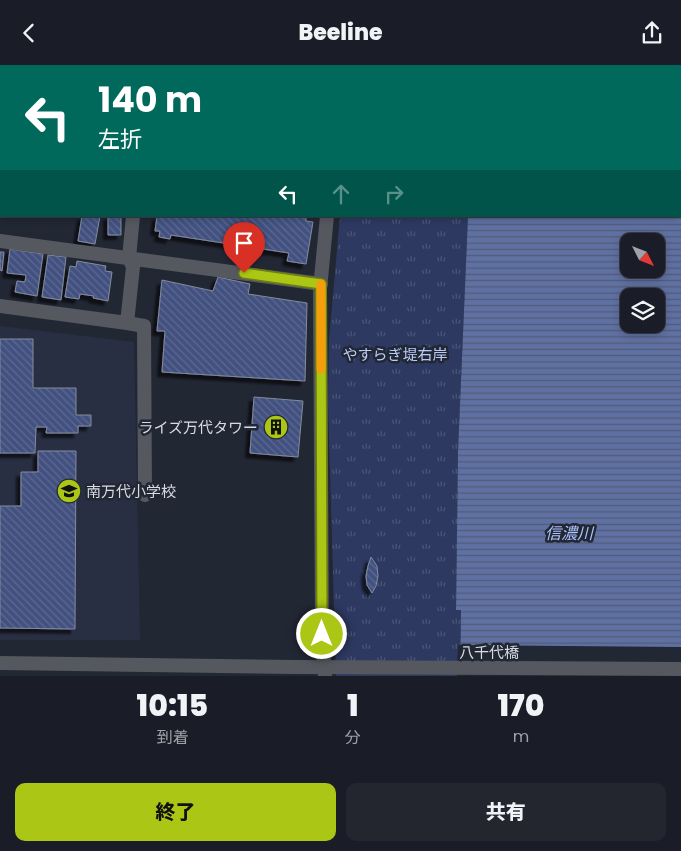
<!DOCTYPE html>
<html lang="ja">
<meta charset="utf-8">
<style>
:root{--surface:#1a1d27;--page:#23262f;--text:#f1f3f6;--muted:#9fa2a7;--line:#383b44;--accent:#abc615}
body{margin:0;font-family:Poppins,"Noto Sans JP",sans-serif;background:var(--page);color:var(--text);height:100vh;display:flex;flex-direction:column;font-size:19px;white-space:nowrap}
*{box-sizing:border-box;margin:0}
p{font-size:16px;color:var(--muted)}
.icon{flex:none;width:28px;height:28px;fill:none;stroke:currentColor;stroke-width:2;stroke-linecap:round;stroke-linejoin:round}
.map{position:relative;height:611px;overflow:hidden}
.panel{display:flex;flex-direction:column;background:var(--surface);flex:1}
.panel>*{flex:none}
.top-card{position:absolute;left:0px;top:0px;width:681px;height:152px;box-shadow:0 2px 8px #0003,0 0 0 1px var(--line);background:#00695c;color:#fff;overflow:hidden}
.needle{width:32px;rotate:132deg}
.controls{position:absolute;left:620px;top:168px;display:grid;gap:10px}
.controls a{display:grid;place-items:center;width:45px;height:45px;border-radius:10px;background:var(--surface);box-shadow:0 2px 8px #0003,0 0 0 1px var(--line);font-size:25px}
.pin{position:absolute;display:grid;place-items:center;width:42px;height:42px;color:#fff;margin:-51px -21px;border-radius:50% 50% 50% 0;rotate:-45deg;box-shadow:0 0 5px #0007}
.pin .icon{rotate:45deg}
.me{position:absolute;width:55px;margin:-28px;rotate:0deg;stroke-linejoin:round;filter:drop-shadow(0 0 4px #0008)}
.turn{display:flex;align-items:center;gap:18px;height:105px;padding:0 15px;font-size:22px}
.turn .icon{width:65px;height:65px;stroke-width:2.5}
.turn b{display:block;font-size:35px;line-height:42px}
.lanes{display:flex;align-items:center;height:48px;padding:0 15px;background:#0003;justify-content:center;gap:25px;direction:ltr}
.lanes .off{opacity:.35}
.eta{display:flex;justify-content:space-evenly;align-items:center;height:85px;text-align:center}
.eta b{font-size:30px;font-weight:800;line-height:35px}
.button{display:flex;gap:10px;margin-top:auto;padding:10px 15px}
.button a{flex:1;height:58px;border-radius:10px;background:var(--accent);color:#111;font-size:20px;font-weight:800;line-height:58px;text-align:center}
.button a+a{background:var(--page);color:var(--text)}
header{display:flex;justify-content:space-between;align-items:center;height:65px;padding:0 15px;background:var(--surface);font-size:22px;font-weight:800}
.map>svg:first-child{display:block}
.built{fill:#292f43}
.park{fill:url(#park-tufts)}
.water{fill:url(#water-rules);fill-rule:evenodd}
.pier{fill:#222734}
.building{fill:url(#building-back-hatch);stroke:#848b9c;filter:url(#shadow)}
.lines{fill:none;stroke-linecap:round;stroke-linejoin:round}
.minor{stroke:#56585f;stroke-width:14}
.tertiary{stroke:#56585f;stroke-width:14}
.tertiary-bridge{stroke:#56585f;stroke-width:14}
.route-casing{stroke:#6f810e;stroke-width:12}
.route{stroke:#abc615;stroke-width:9}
.slow{stroke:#f59e0b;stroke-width:9}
.labels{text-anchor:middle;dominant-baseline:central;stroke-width:5;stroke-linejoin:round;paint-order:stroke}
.park-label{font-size:15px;fill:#bbcbf9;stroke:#222734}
.poi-label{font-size:15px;fill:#d7dbe4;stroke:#222734;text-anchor:end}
.street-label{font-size:15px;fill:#d7dbe4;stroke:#222734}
.water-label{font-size:16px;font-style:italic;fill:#adc2fe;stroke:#222734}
</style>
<header><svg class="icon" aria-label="back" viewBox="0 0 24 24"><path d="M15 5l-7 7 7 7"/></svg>Beeline<svg class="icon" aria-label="share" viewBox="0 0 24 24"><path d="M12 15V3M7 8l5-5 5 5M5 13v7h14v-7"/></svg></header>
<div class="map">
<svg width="681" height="611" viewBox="0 0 681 611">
<defs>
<pattern id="park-tufts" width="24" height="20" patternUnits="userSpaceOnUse" patternTransform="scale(1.25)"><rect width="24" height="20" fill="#2d3960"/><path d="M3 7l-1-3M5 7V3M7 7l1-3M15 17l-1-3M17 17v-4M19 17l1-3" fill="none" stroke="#4b5577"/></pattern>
<pattern id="water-rules" width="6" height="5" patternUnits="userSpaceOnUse" patternTransform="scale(1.25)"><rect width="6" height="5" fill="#5f70a2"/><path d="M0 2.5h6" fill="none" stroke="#515b78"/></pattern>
<pattern id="building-back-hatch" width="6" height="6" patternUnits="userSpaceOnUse" patternTransform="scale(1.25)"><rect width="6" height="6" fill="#425180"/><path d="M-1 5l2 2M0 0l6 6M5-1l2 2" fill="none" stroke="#5d6992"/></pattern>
<filter id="shadow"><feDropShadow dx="-4.5" dy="4.5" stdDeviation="1" flood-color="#0009"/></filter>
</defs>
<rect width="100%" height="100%" fill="#222734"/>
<!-- built -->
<path class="built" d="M0,261L134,277L140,575H0Z"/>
<!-- park -->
<path class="park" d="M340,151H468L458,386L456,544H461L460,611H336L328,338L329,275Z"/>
<!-- water -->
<path class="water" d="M481,0H681V611H460L461,545H456L458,386L468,151H680V1H481ZM629,176H656V204H629ZM629,231H656V259H629Z"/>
<!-- pier -->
<path class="pier" d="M458,580L681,582V611H457Z"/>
<!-- building -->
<path class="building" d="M0,0H32V1H1L0,25Z
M82,151H100L95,179L78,176Z
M108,151H121V170H108Z
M157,151H306V156L313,157L306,199L287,196L289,188L171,170L170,174L159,172L160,166H155Z
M10,184L43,189L37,231L15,227L17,216L25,217L26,210L7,208Z
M0,187H4L2,206L0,205Z
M48,190L66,192L61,235L42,232Z
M77,196L106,201L105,206L112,207L108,236L93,233L94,231L80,229L79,234L65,232L70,201L76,202Z
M218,212L250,219L248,229L307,238L305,316L162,307L165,266H157L162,215L213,226Z
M0,274H33V323H76V350H91V361H78V368H46L47,362H36L35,388H0Z
M254,332L303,336L298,392L250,388Z
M38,386H76L75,564L0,563V441H21V407H38Z
M371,492L377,501L378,511L376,521L372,528L367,520L366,511L368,501Z"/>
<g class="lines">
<!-- minor -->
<path class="minor" d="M150,1V0
M0,46H1
M0,176L321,219
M0,241L127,258L133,202L129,193L133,151
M127,258L144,261L145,430"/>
<!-- tertiary -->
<path class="tertiary" d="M344,1V0
M0,598L296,602
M325,611L322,569L320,224L327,151"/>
<!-- tertiary-bridge -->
<path class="tertiary-bridge" d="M296,602L681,604"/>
</g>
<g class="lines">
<!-- route casing -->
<g class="route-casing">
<path id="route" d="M244,208L321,219L322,569"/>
</g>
<!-- route -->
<use href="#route" class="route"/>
<!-- slow -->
<path class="slow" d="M321,219V304"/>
</g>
<!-- icons -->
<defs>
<g id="building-disc" transform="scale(1.25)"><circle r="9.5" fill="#abc615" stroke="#222734"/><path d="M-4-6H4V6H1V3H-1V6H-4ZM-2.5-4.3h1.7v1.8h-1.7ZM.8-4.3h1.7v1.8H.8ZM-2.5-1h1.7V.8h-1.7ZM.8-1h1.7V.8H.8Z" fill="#111"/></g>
<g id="school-disc" transform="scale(1.25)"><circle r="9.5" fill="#abc615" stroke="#222734"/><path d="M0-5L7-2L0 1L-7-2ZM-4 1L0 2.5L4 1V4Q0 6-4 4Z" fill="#111"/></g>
</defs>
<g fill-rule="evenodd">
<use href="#building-disc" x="276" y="362"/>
<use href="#school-disc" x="69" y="426"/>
</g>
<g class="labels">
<!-- park labels -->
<g class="park-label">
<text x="395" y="289">やすらぎ堤右岸</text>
</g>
<!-- poi labels -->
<g class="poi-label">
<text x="258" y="362">ライズ万代タワー</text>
<text x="86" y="426" text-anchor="start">南万代小学校</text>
</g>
<!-- street labels -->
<g class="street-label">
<text x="489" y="587">八千代橋</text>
</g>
<!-- water labels -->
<g class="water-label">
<text x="569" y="468">信濃川</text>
</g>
</g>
</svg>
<div class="controls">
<a><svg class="needle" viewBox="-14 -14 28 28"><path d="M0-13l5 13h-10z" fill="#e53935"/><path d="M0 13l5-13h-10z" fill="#9fa2a7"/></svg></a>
<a><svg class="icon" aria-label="layers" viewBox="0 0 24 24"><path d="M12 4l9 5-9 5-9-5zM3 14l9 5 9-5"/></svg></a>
</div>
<div class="pin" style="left:244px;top:208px;background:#d93025"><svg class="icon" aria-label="arrive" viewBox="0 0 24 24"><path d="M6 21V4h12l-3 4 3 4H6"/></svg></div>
<svg class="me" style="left:322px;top:569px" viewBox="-20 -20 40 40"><circle r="17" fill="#abc615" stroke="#fff" stroke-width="3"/><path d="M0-11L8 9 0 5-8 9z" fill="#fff"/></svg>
<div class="top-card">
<div class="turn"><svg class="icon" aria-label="left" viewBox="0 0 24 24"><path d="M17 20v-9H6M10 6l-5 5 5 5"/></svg><div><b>140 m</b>左折</div></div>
<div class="lanes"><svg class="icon" aria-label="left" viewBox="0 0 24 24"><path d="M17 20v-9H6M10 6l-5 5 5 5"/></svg><svg class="icon off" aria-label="ahead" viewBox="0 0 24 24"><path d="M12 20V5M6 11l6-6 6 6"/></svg><svg class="icon off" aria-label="right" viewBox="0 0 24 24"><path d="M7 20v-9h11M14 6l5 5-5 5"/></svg></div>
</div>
</div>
<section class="panel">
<div class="eta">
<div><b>10:15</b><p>到着</p></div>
<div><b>1</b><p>分</p></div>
<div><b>170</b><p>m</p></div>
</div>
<div class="button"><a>終了</a><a>共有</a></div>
</section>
